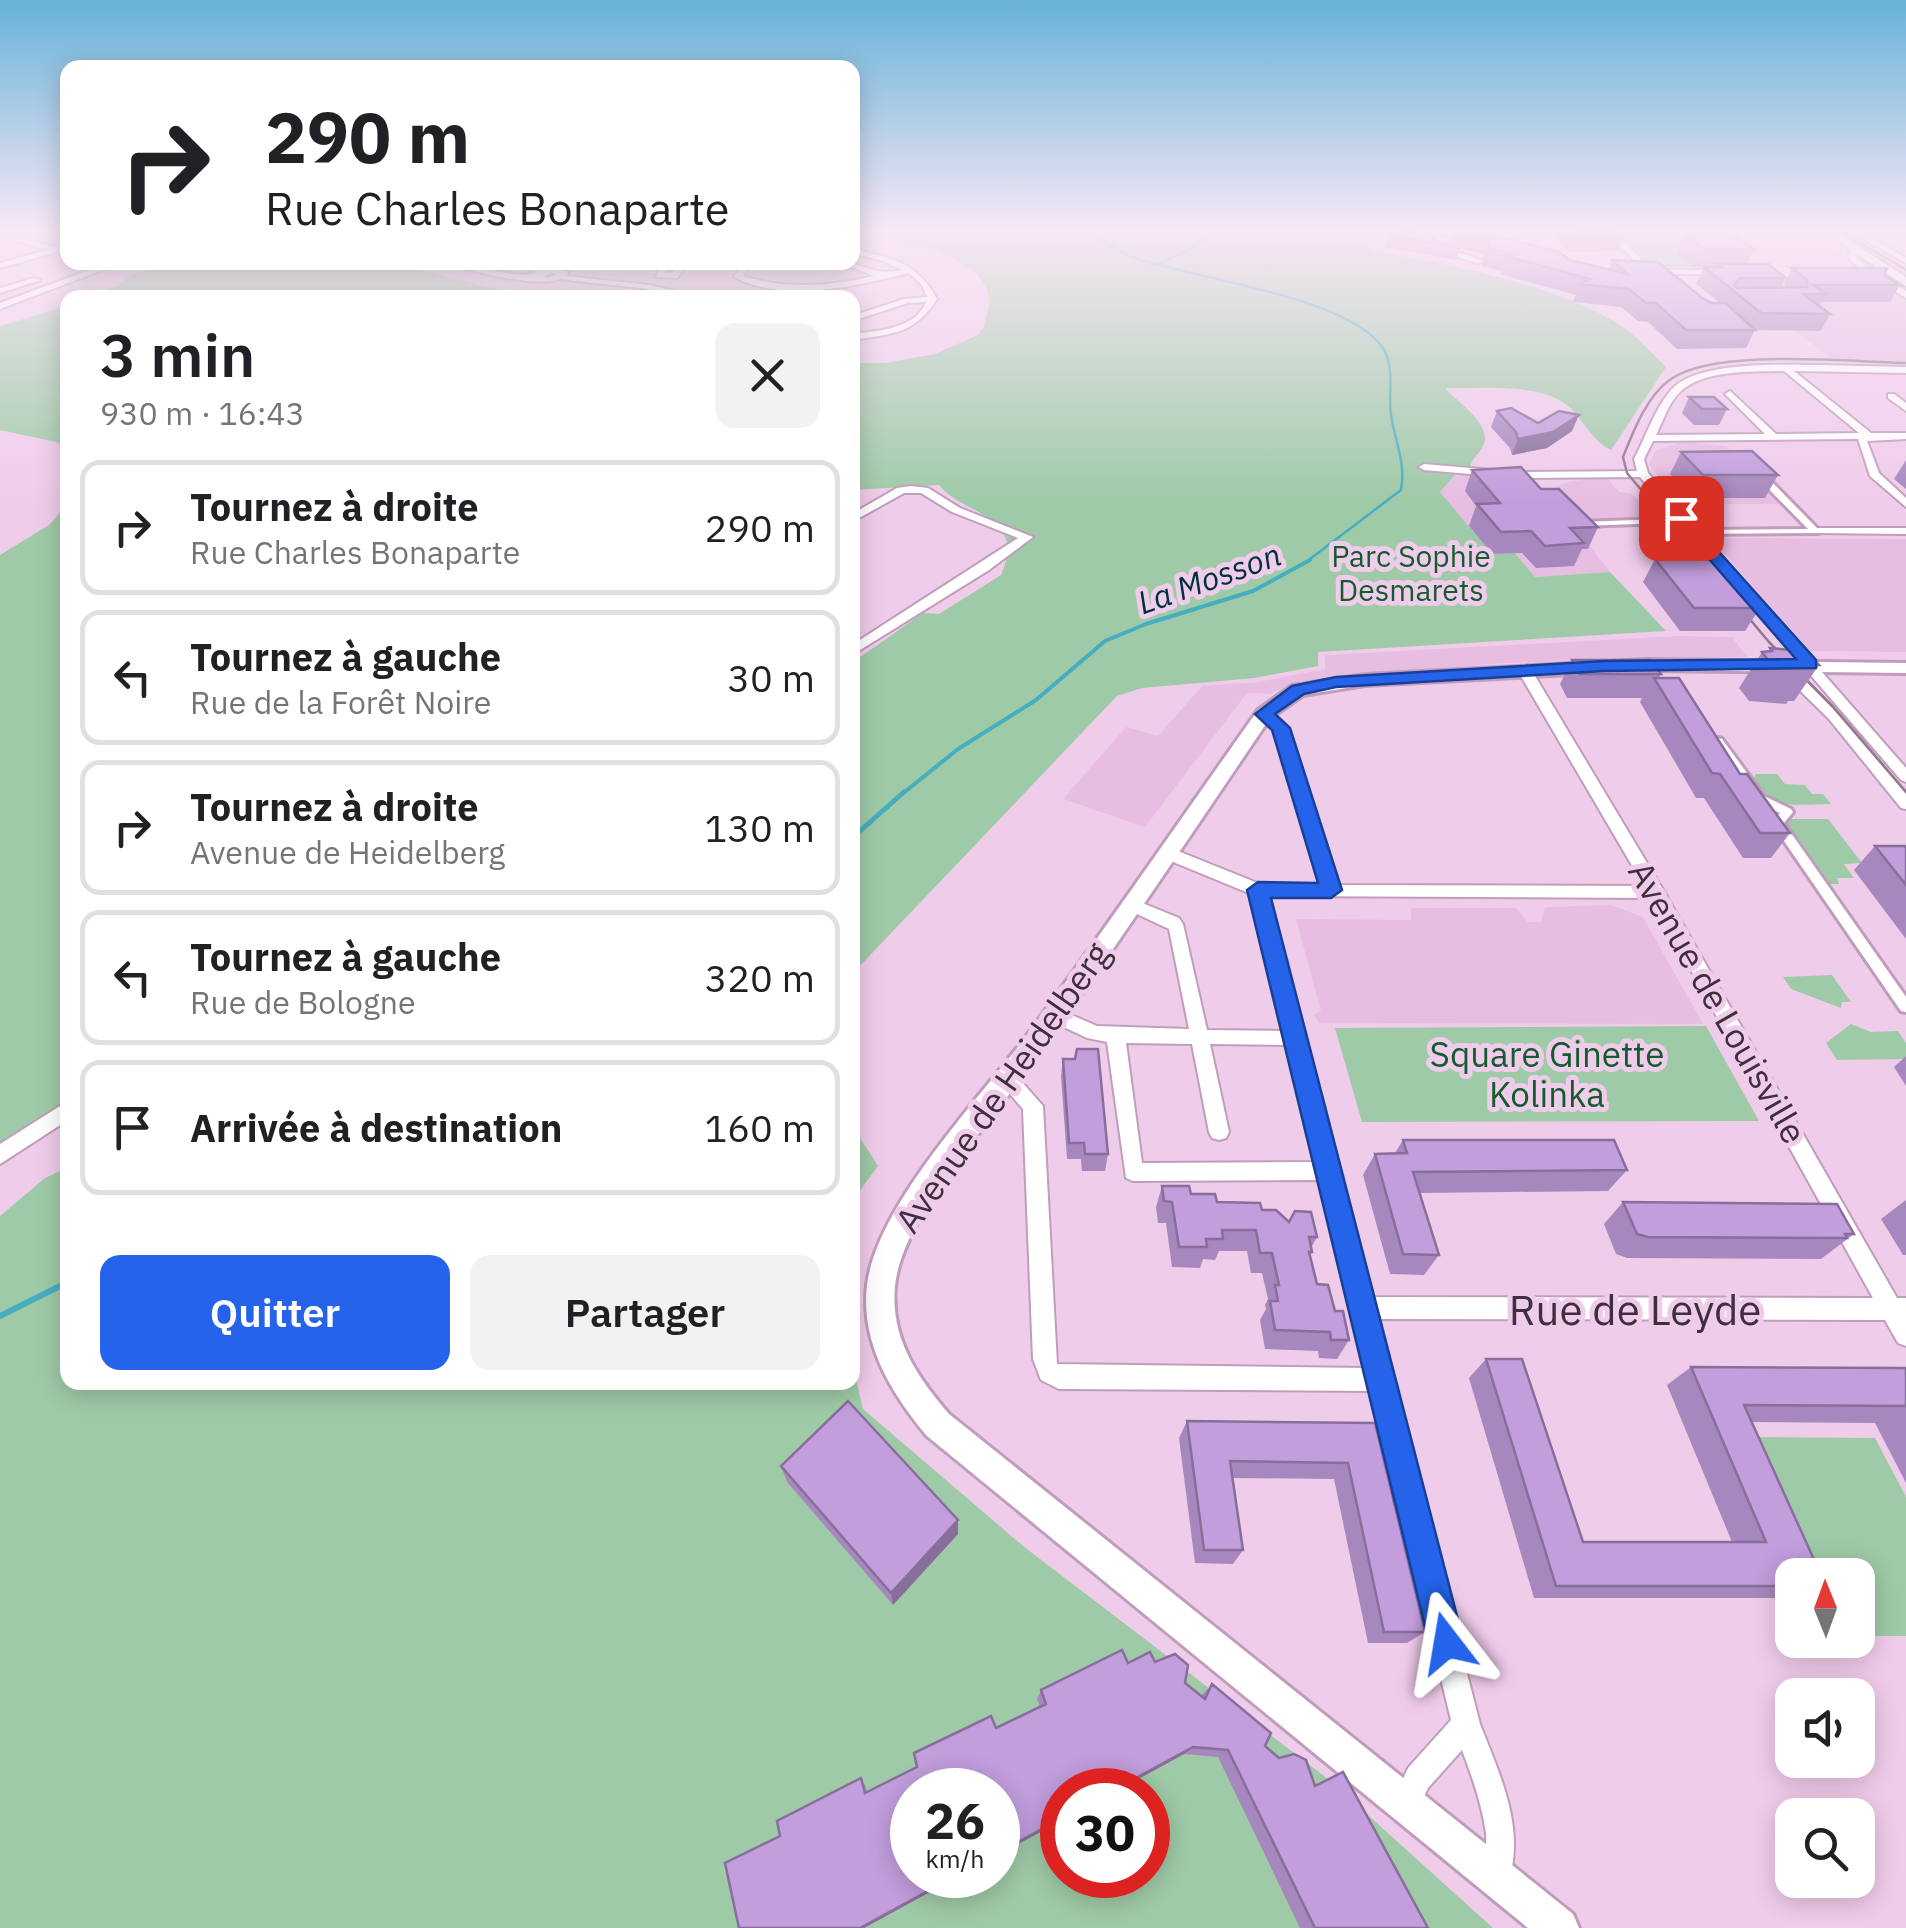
<!DOCTYPE html>
<html lang="fr">
<meta charset="utf-8">
<style>
:root{--surface:#fff;--page:#f2f2f2;--text:#202124;--muted:#757577;--line:#e0e0e0;--accent:#2563eb}
body{margin:0;font-family:"IBM Plex Sans",sans-serif;background:var(--page);color:var(--text);height:100vh;display:flex;flex-direction:column;font-size:38px;white-space:nowrap}
*{box-sizing:border-box;margin:0}
p{font-size:32px;color:var(--muted)}
.icon{flex:none;width:55px;height:55px;fill:none;stroke:currentColor;stroke-width:2;stroke-linecap:round;stroke-linejoin:round}
.map{position:relative;flex:1;overflow:hidden}
.details{position:absolute;left:60px;top:290px;width:800px;height:1100px;display:flex;flex-direction:column;background:var(--surface);border-radius:20px;box-shadow:0 5px 25px #0003}
.details>*{flex:none}
.guide{position:absolute;left:60px;top:60px;width:800px;height:210px;border-radius:20px;box-shadow:0 5px 25px #0003;background:#fff;color:var(--text);overflow:hidden}
.needle{width:65px;rotate:359deg}
.tools{position:absolute;left:1775px;top:1558px;display:grid;gap:20px}
.tools a{display:grid;place-items:center;width:100px;height:100px;border-radius:20px;background:var(--surface);box-shadow:0 5px 25px #0003;font-size:50px}
.speed{position:absolute;left:890px;top:1768px;display:flex;gap:20px;font-size:50px;font-weight:700;text-align:center}
.speed>*{display:grid;place-content:center;width:130px;height:130px;border-radius:50%;background:var(--surface);box-shadow:0 5px 25px #0003;line-height:1}
.speed small{font-size:25px;font-weight:400}
.speed .limit{border:15px solid #d22;background:#fff;color:#111}
.pin{position:absolute;display:grid;place-items:center;width:85px;height:85px;color:#fff;margin:-42px;border-radius:20px;box-shadow:0 5px 15px #0006}
.me{position:absolute;width:110px;margin:-55px;rotate:346deg;stroke-linejoin:round;filter:drop-shadow(0 0 8px #0008)}
.turn{display:flex;align-items:center;gap:35px;height:210px;padding:0 40px;font-size:45px}
.turn .icon{width:130px;height:130px;stroke-width:2.5}
.turn b{display:block;font-size:70px;line-height:85px}
.round{display:grid;place-items:center;flex:none;width:105px;height:105px;border-radius:20px;background:var(--page)}
.overview{display:flex;align-items:center;justify-content:space-between;height:170px;padding:0 40px}
h1{font-size:60px;font-weight:600;line-height:75px}
.primary-button{display:flex;gap:20px;margin-top:auto;padding:20px 40px}
.primary-button a{flex:1;height:115px;border-radius:20px;background:var(--accent);color:#fff;font-size:40px;font-weight:600;line-height:115px;text-align:center}
.primary-button a+a{background:var(--page);color:var(--text)}
ul{padding:0;list-style:none}
li{display:flex;align-items:center;gap:30px;height:135px;margin:0 20px 15px;padding:0 20px;border:5px solid var(--line);border-radius:20px}
li div{flex:1}
li b{display:block;font-size:38px}
li em{font-style:normal}
.map>svg:first-child{display:block}
.built{fill:#e7bee2}
.green{fill:#9fcaa7;fill-rule:evenodd}
.lines{fill:none;stroke-linecap:round;stroke-linejoin:round}
.stream-far3{stroke:#47aec0;stroke-width:2.5}
.stream-far2{stroke:#47aec0;stroke-width:4}
.stream-far1{stroke:#47aec0;stroke-width:5}
.stream{stroke:#47aec0;stroke-width:6}
.pedestrian-casing{stroke:#c09ebb;stroke-width:6}
.minor-casing{stroke:#c09ebb;stroke-width:4}
.tertiary-casing{stroke:#c09ebb;stroke-width:6}
.secondary-casing{stroke:#c09ebb;stroke-width:5}
.pedestrian{fill:#fff;fill-rule:evenodd}
.minor{fill:#fff;fill-rule:evenodd}
.tertiary{fill:#fff;fill-rule:evenodd}
.secondary{fill:#fff;fill-rule:evenodd}
.tram{stroke:#91788e;stroke-width:2.5}
.wall{fill:#a788be}
.shaded-wall{fill:#886f9b}
.building{fill:#c29edd;stroke:#886f9b;stroke-width:2.5}
.route{fill:#2563eb;stroke:#184099;stroke-width:2.5}
.labels{text-anchor:middle;dominant-baseline:central;stroke-width:10;stroke-linejoin:round;paint-order:stroke}
.far-park-label{font-size:30px;fill:#145b2d;stroke:#f0cceb}
.far-water-label{font-size:32px;font-style:italic;fill:#003139;stroke:#f0cceb}
.street-label{font-size:35px;fill:#3d2f3c;stroke:#f0cceb}
.park-label{font-size:35px;fill:#145b2d;stroke:#f0cceb}
.near-street-label{font-size:42px;fill:#3d2f3c;stroke:#f0cceb}
</style>
<div class="map">
<svg width="1906" height="1928" viewBox="0 0 1906 1928">
<rect width="100%" height="100%" fill="#f0cceb"/>
<!-- built -->
<path class="built" d="M1615,231H1808L1858,268L1748,267Z
M1757,276L1871,277L1906,302V361H1834L1755,299Z
M1682,442L1726,446L1785,504H1680L1649,465L1656,450Z
M1457,472L1505,479L1543,492L1568,482L1606,477L1619,492L1632,494L1655,519L1570,521L1610,572L1534,577L1515,553L1492,555L1440,492Z
M1724,538L1906,539V652L1810,651L1716,544Z
M1680,636L1732,637L1747,657L1503,663L1302,681L1269,694L1247,693L1145,827L1063,799L1126,727L1158,736L1202,686L1258,682L1325,669V655Z
M1545,907L1611,905L1643,917L1703,1024L1319,1023L1314,1015L1321,1011L1296,919L1411,920V908H1516L1528,922H1541Z"/>
<!-- green -->
<path class="green" d="M853,231H1330L1350,239L1377,240L1368,245L1372,251C1445,264 1557,284 1620,325C1637,336 1651,353 1666,367L1611,450C1589,440 1582,413 1561,401C1530,383 1480,389 1445,388C1456,401 1494,425 1483,446C1479,455 1473,456 1470,467L1457,472L1440,492L1492,554L1515,553L1535,577L1610,572L1666,631L1318,652V666L1254,678L1142,688L1117,696L853,973V662L923,613L939,614L1001,575C1028,514 964,516 939,485L853,490V363H885L935,354L978,335L984,327L990,301L986,286L974,270L937,250L853,236Z
M1617,233L1706,235L1748,267H1655Z
M180,262L391,263L529,297H88L117,286L132,274Z
M67,306V450L56,442L0,430V326Z
M67,505V1101L0,1145V555L49,525Z
M1756,774H1777L1785,784L1805,785L1812,794H1823L1831,804C1793,804 1776,812 1754,778Z
M1789,819H1828L1862,863L1844,864L1854,878H1837L1839,884H1828L1785,824Z
M1832,975L1851,1002H1842L1841,1008L1791,989L1783,977Z
M1851,1024L1871,1032L1898,1031L1906,1043V1059L1837,1060L1826,1043Z
M1706,1026L1759,1121L1362,1122L1335,1028Z
M853,1127L878,1166L853,1200Z
M67,1168L68,1382H852L853,1367L863,1409L1023,1546L1328,1779L1493,1928H0V1216L45,1178ZM912,1790H998V1875H912ZM1062,1790H1148V1875H1062Z
M1732,1437L1875,1438L1906,1497V1636H1858V1575H1792Z"/>
<g class="lines">
<!-- stream-far3 -->
<path class="stream-far3" d="M1089,231C1104,241 1118,252 1135,258C1195,279 1348,296 1383,348C1395,367 1388,394 1391,415C1395,441 1406,463 1401,490L1306,562
M1159,264L1195,246L1209,231"/>
<!-- stream-far2 -->
<path class="stream-far2" d="M901,795L958,749L1036,700L1105,641L1146,624L1253,591L1310,560"/>
<!-- stream-far1 -->
<path class="stream-far1" d="M852,838L904,792"/>
<!-- stream -->
<path class="stream" d="M0,1316L68,1282"/>
<!-- pedestrian casing -->
<g class="pedestrian-casing">
<path id="pedestrian" d="M1757,473H1763L1818,529V533L1690,534V530H1693L1808,529L1757,477Z
M1663,519L1667,521L1666,523L1580,526L1576,524L1580,522Z
M1718,738L1722,739L1764,796L1791,809L1793,812L1784,823L1906,997V1012L1901,1011L1775,828L1772,823L1780,813L1756,802L1713,741Z"/>
</g>
<!-- minor casing -->
<g class="minor-casing">
<path id="minor" d="M1517,231H1525L1528,235L1510,237L1514,246L1494,252V248L1506,243L1501,233Z
M1604,231H1613L1653,270H1721L1725,272L1721,274H1644V270Z
M1849,231H1859L1906,258V263Z
M0,232L55,247L68,244V249L0,268V263L47,250L0,236Z
M1472,236L1475,240L1413,241L1409,239Z
M1434,246H1440L1484,261L1477,263L1434,250Z
M1852,248L1859,250L1856,257L1869,269L1868,276H1862L1861,270L1848,257Z
M852,249C892,258 917,262 937,299C915,334 892,334 852,340V334C877,331 916,329 926,302L908,303L852,321V316L904,299L927,297L922,285L909,273C854,286 787,304 734,277L746,262H759L749,267L743,276C787,290 830,286 874,276L837,262C865,262 873,277 902,270L883,261L852,253Z
M111,262H124L0,309V303Z
M444,262C476,262 506,280 537,273L513,262H525L544,270L551,268L568,272L567,276L649,285L705,298H687L649,289L559,279C538,288 467,271 444,262ZM552,273L557,274L547,278L542,277Z
M664,262H673L664,273H672L680,262H689L677,278L655,277Z
M1874,275H1880L1906,291V298L1874,279Z
M34,278L41,280L0,293V288Z
M1821,365L1906,367V373L1794,371L1871,433H1906V439L1867,441L1879,473L1906,498V507L1870,476L1858,439L1653,441L1644,459L1648,473L1906,768V782L1901,780L1640,477L1516,478L1424,470L1419,467L1424,464L1516,472L1637,471L1634,459C1646,437 1654,410 1671,390C1697,360 1783,365 1821,365ZM1784,371L1859,433L1776,434L1730,391L1725,394L1765,434L1656,435C1663,421 1669,402 1680,392C1705,369 1752,372 1784,371Z
M1888,394H1894L1906,403V411L1888,398Z
M911,486L928,488L960,508L1033,537L989,570L852,655V645L1018,538L952,512L921,493H904L852,522V514L897,488Z
M1815,528H1906V534L1811,533L1809,531Z
M1525,667L1532,671L1662,888L1897,1298H1906V1346L1898,1343L1885,1320L1376,1319L1480,1724C1500,1775 1528,1833 1506,1888L1495,1892L1484,1888C1477,1869 1488,1852 1486,1833C1482,1805 1472,1776 1462,1750L1428,1788L1415,1815L1405,1819L1395,1815L1391,1805L1408,1768L1451,1720L1371,1391L1059,1389L1041,1380L1033,1359L1023,1109L997,1079L1000,1073L1007,1071L1014,1073L1043,1106L1057,1364L1366,1368L1320,1180L1133,1181L1126,1178L1107,1042L1087,1038L1047,1019L1044,1014L1047,1009L1053,1007L1097,1026L1189,1029L1169,929L1124,908L1122,904L1124,900L1130,898L1179,918L1183,924L1207,1030L1284,1031L1251,894L1161,857L1159,853L1161,849H1173L1260,884H1321L1274,730L1257,714L1264,710L1288,728L1338,885L1644,886L1518,671ZM1268,896L1651,898L1873,1298L1371,1297ZM1126,1043L1192,1044L1209,1132L1212,1138L1219,1140L1226,1138L1229,1132L1210,1044L1287,1045L1316,1162L1142,1163Z
M1788,667L1793,668L1839,713L1906,794V809L1901,808L1829,719L1783,674L1781,671Z
M68,1101V1120L0,1164V1144Z"/>
</g>
<!-- tertiary casing -->
<g class="tertiary-casing">
<path id="tertiary" d="M1646,660L1906,663V673L1646,670L1365,685L1303,695L1270,718C1195,829 1120,940 1043,1050C1001,1110 902,1214 895,1286C890,1338 917,1377 949,1414L1573,1914L1579,1928H1528L927,1436C892,1394 860,1343 867,1285C877,1203 985,1093 1034,1026C1110,922 1183,816 1258,710L1292,686L1365,675Z"/>
</g>
<!-- secondary casing -->
<g class="secondary-casing">
<path id="secondary" d="M1822,231H1835L1906,277V286Z"/>
</g>
<!-- pedestrian -->
<use href="#pedestrian" class="pedestrian"/>
<!-- minor -->
<use href="#minor" class="minor"/>
<!-- tertiary -->
<use href="#tertiary" class="tertiary"/>
<!-- secondary -->
<use href="#secondary" class="secondary"/>
<!-- tram -->
<path class="tram" d="M1841,231L1906,270
M1906,363C1849,362 1717,348 1671,379C1647,395 1633,432 1623,457L1627,473L1769,642L1833,707L1906,792"/>
</g>
<!-- wall -->
<path class="wall" d="M1452,231H1475L1569,260L1608,269L1612,260L1711,303H1720L1696,284L1704,268L1694,267L1677,253L1685,234L1754,249L1747,264L1786,278L1781,287H1787L1784,284L1792,268L1884,275L1900,285L1890,302H1822L1819,306L1830,314L1821,331L1755,330L1746,348L1677,349L1648,322L1638,321L1621,307L1573,302L1576,295L1500,274L1501,271L1482,266L1484,255L1460,248L1456,260L1386,247L1389,235L1449,244Z
M1550,231H1620L1624,234L1617,251L1570,252Z
M1868,231H1906V238H1878Z
M1689,397L1727,409L1719,425H1694L1682,413Z
M1497,411L1538,423L1572,431L1547,448L1512,455L1510,448L1491,427Z
M1681,452L1778,475L1765,498H1691L1670,474Z
M1906,460V489L1894,479Z
M1472,470L1541,489L1598,527L1588,549H1582L1574,566L1536,568L1522,553L1492,554L1469,526L1476,506L1465,491Z
M1655,559L1760,608L1745,631H1680L1643,582Z
M1770,648L1819,665L1794,701H1788L1786,704L1749,701L1739,688L1762,652H1768Z
M1572,660L1661,674L1659,678L1790,833L1771,858H1743L1704,798H1696L1640,702L1642,698H1567L1560,684Z
M1875,846L1906,848V939L1854,870Z
M1906,1056V1086L1894,1067Z
M1063,1059L1108,1154L1105,1171H1082L1081,1159H1067L1061,1076Z
M1403,1140L1627,1170L1608,1191L1420,1193L1439,1255L1424,1275L1390,1274L1363,1175L1375,1154L1395,1153Z
M1162,1186L1217,1202L1262,1210L1317,1237L1311,1248L1312,1252L1310,1257L1317,1284L1335,1311L1349,1340L1337,1359L1319,1358L1318,1351L1265,1349L1260,1320L1266,1309L1265,1305L1268,1299L1262,1273H1251L1247,1251H1219L1215,1260L1203,1259L1200,1268L1172,1267L1166,1223H1158L1156,1207Z
M1906,1200V1255H1903L1881,1219Z
M1623,1202L1854,1234L1821,1259L1627,1258L1616,1254L1604,1224Z
M1486,1359L1583,1542H1732L1667,1385L1691,1367L1906,1368V1483L1875,1423L1752,1422L1792,1586V1598H1534L1469,1378Z
M1187,1421L1375,1423L1425,1632L1407,1643H1368L1334,1479L1232,1478L1243,1550L1233,1564L1195,1563L1179,1438Z
M781,1466L958,1534L893,1605L787,1482Z
M1155,1662L1201,1696L1212,1684L1265,1746L1315,1785L1343,1772L1428,1928H1300L1218,1757L1184,1754L1118,1790H1062V1820L998,1855V1790L912,1875H961L864,1928L780,1836L865,1784L867,1792L1040,1706L1037,1699L1041,1690L1128,1663Z"/>
<!-- shaded-wall -->
<path class="shaded-wall" d="M1579,415L1572,431L1547,448L1512,455L1518,439Z
M958,1520V1534L893,1605L891,1593Z
M1193,1747L1184,1754L1118,1790H1114Z
M1062,1818V1820L998,1855V1853Z
M957,1875H961L864,1928H860Z"/>
<!-- building -->
<path class="building" d="M1398,231L1429,233L1437,241L1460,248L1389,235Z
M1466,231L1489,234L1559,252L1569,260L1627,274L1612,260L1658,262L1701,297L1711,303H1726L1755,330H1686L1656,303H1646L1629,289L1580,284L1590,279L1506,256L1511,254L1488,248L1490,238Z
M1573,231H1620L1624,234L1576,235Z
M1730,233L1754,249H1703L1685,234Z
M1716,264H1768L1786,278H1740L1734,285L1738,288L1807,287V280L1792,268H1887L1884,275L1900,285H1813L1826,294H1803L1830,314L1761,313L1704,267H1721Z
M1689,397H1714L1727,409H1702Z
M1511,408L1538,423L1559,411L1579,415L1553,432L1518,439L1516,432L1497,411Z
M1752,451L1778,475H1703L1681,452Z
M1521,467L1541,489H1559L1598,527L1570,528L1584,543L1545,546L1531,531L1501,532L1477,504L1500,503L1472,470Z
M1655,559H1718L1760,608H1694Z
M1770,648L1807,652L1819,665H1808L1810,668L1772,665L1762,652L1772,651Z
M1572,660H1650L1661,674H1579Z
M1654,678H1679L1740,774H1747L1790,833H1760L1720,774L1712,773Z
M1875,846H1905L1906,848V885Z
M1077,1049H1098L1108,1154H1085L1084,1143H1069L1063,1059H1075Z
M1403,1140H1614L1627,1170L1413,1172L1439,1255L1403,1254L1375,1154L1407,1153Z
M1162,1186H1189L1191,1194H1215L1217,1202L1260,1203L1262,1210H1276L1289,1222L1295,1211L1311,1212L1317,1237H1309L1312,1252H1309L1317,1284L1328,1285L1335,1311H1343L1349,1340H1331L1330,1332L1275,1330L1270,1301H1278L1275,1285H1279L1272,1253H1260L1256,1230H1222L1223,1239H1206L1207,1247H1179L1172,1202L1164,1201Z
M1623,1202L1837,1204L1854,1234H1845L1847,1238L1648,1237L1637,1234Z
M1486,1359H1522L1583,1542H1766L1691,1367L1906,1368V1406L1744,1405L1821,1575H1792V1586H1556Z
M848,1401L958,1520L891,1593L781,1466Z
M1187,1421L1375,1423L1425,1632H1384L1348,1463L1230,1461L1243,1550H1204Z
M1122,1650L1128,1663L1150,1652L1155,1662L1175,1654L1188,1665L1185,1683L1205,1699L1212,1684L1271,1733L1265,1746L1279,1758L1294,1754L1306,1760L1315,1786L1343,1772L1428,1928H1315L1228,1750L1193,1747L1114,1790H1062V1818L998,1853V1790H912V1875H957L860,1928H739L725,1863L780,1836L777,1821L861,1778L865,1793L917,1767L914,1753L991,1716L996,1728L1046,1704L1041,1690Z"/>
<!-- sky -->
<linearGradient id="sky" x2="0" y2="1"><stop stop-color="#67b2d8"/><stop offset="0.46" stop-color="#f8e8f6"/><stop offset="1" stop-color="#f8e8f6" stop-opacity="0"/></linearGradient>
<rect width="1906" height="501" fill="url(#sky)"/>
<!-- route -->
<path class="route" d="M1676,515H1686L1816,660V668L1604,671L1336,687L1304,694L1275,714L1290,728L1342,890L1331,898H1271L1464,1643L1459,1656L1447,1661L1434,1656L1429,1643L1247,890L1258,882L1318,883L1272,730L1255,714L1292,686L1336,677L1604,661L1796,659L1676,521Z"/>
<g class="labels">
<!-- far-park labels -->
<g class="far-park-label">
<text x="1411" y="555">Parc Sophie<tspan x="1411" dy="34">Desmarets</tspan></text>
</g>
<!-- far-water labels -->
<g class="far-water-label">
<text transform="translate(1209 578) rotate(-20)">La Mosson</text>
</g>
<!-- street labels -->
<g class="street-label">
<text transform="translate(1718 1002) rotate(60)">Avenue de Louisville</text>
<text transform="translate(1002 1087) rotate(-55)">Avenue de Heidelberg</text>
</g>
<!-- park labels -->
<g class="park-label">
<text x="1547" y="1054">Square Ginette<tspan x="1547" dy="40">Kolinka</tspan></text>
</g>
<!-- near-street labels -->
<g class="near-street-label">
<text x="1635" y="1309">Rue de Leyde</text>
</g>
</g>
</svg>
<div class="tools">
<a><svg class="needle" viewBox="-14 -14 28 28"><path d="M0-13l5 13h-10z" fill="#e53935"/><path d="M0 13l5-13h-10z" fill="#757577"/></svg></a>
<a><svg class="icon" aria-label="sound" viewBox="0 0 24 24"><path d="M4 9h4l5-4v14l-5-4H4zM17 9q2 3 0 6"/></svg></a>
<a><svg class="icon" aria-label="search" viewBox="0 0 24 24"><circle cx="10" cy="10" r="6"/><path d="M15 15l6 6"/></svg></a>
</div>
<div class="speed"><div>26<small>km/h</small></div><div class="limit">30</div></div>
<div class="pin" style="left:1681px;top:518px;background:#d93025"><svg class="icon" aria-label="arrive" viewBox="0 0 24 24"><path d="M6 21V4h12l-3 4 3 4H6"/></svg></div>
<svg class="me" style="left:1447px;top:1643px" viewBox="-20 -20 40 40"><path d="M0-17L14 15 0 8-14 15z" fill="#2563eb" stroke="#fff" stroke-width="4"/></svg>
<div class="guide">
<div class="turn"><svg class="icon" aria-label="right" viewBox="0 0 24 24"><path d="M7 20v-9h11M14 6l5 5-5 5"/></svg><div><b>290 m</b>Rue Charles Bonaparte</div></div>
</div>
<section class="details">
<div class="overview"><div><h1>3 min</h1><p>930 m · 16:43</p></div><a class="round"><svg class="icon" aria-label="close" viewBox="0 0 24 24"><path d="M6 6l12 12M18 6L6 18"/></svg></a></div>
<ul>
<li><svg class="icon" aria-label="right" viewBox="0 0 24 24"><path d="M7 20v-9h11M14 6l5 5-5 5"/></svg><div><b>Tournez à droite</b><p>Rue Charles Bonaparte</p></div><em>290 m</em></li>
<li><svg class="icon" aria-label="left" viewBox="0 0 24 24"><path d="M17 20v-9H6M10 6l-5 5 5 5"/></svg><div><b>Tournez à gauche</b><p>Rue de la Forêt Noire</p></div><em>30 m</em></li>
<li><svg class="icon" aria-label="right" viewBox="0 0 24 24"><path d="M7 20v-9h11M14 6l5 5-5 5"/></svg><div><b>Tournez à droite</b><p>Avenue de Heidelberg</p></div><em>130 m</em></li>
<li><svg class="icon" aria-label="left" viewBox="0 0 24 24"><path d="M17 20v-9H6M10 6l-5 5 5 5"/></svg><div><b>Tournez à gauche</b><p>Rue de Bologne</p></div><em>320 m</em></li>
<li><svg class="icon" aria-label="arrive" viewBox="0 0 24 24"><path d="M6 21V4h12l-3 4 3 4H6"/></svg><div><b>Arrivée à destination</b></div><em>160 m</em></li>
</ul>
<div class="primary-button"><a>Quitter</a><a>Partager</a></div>
</section>
</div>
